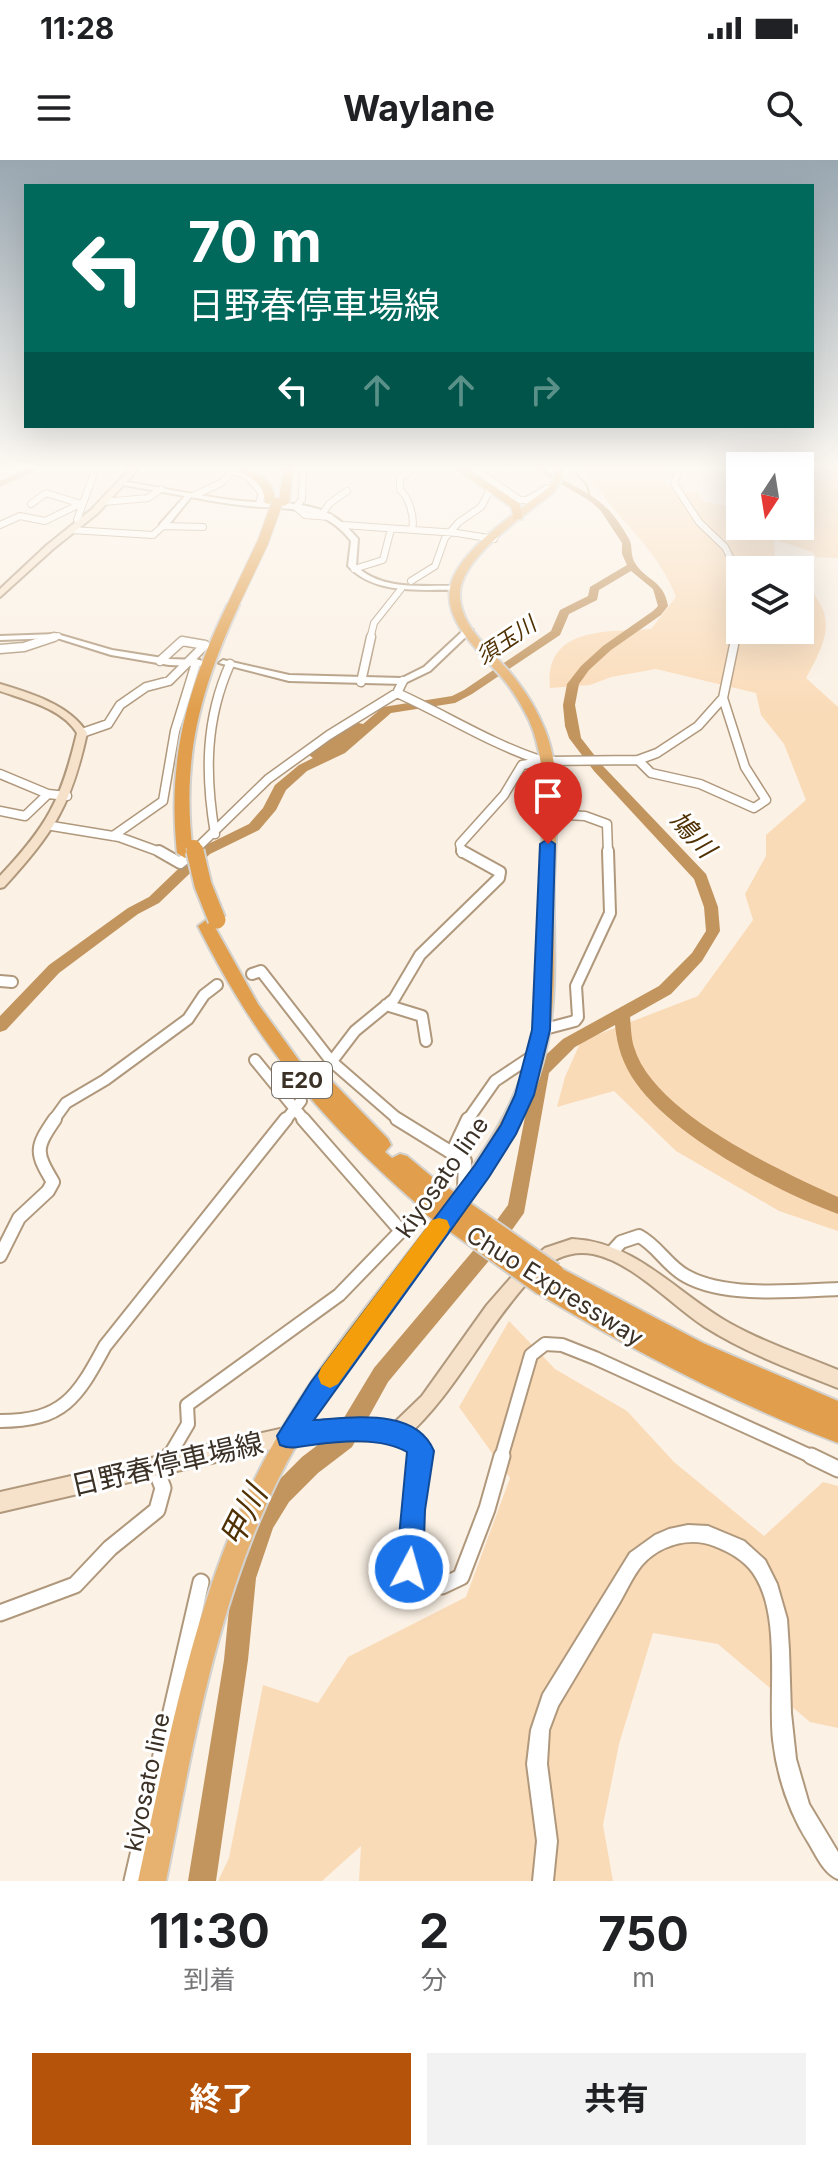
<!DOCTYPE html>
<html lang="ja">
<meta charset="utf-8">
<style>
:root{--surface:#fff;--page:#f2f2f2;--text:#202124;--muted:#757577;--accent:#b45309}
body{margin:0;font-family:Inter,"Noto Sans JP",sans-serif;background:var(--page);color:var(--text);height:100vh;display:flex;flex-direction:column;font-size:30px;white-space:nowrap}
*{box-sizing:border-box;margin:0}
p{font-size:26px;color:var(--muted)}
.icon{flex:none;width:44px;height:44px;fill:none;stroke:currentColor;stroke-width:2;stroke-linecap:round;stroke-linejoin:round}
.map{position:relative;height:1721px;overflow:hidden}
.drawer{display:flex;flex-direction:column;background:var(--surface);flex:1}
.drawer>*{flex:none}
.banner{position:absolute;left:24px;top:24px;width:790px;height:244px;border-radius:0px;box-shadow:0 8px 32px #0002;background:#00695c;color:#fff;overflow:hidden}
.needle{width:52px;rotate:192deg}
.tools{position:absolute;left:726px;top:292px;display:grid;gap:16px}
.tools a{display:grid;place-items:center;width:88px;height:88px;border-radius:0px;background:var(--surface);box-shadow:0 8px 32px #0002;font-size:40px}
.pin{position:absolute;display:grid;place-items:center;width:68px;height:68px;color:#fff;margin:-82px -34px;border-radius:50% 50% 50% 0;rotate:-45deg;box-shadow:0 0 8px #0007}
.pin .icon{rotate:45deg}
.me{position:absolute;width:88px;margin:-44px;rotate:6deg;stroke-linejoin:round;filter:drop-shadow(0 0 6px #0008)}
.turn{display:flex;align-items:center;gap:28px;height:168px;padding:0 32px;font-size:36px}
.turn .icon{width:104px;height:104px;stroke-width:2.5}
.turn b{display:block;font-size:56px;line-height:68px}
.lanes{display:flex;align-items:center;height:76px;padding:0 32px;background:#0003;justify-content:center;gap:40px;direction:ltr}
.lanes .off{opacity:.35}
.eta{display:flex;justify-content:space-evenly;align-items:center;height:136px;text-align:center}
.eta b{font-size:48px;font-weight:700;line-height:56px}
.button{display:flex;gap:16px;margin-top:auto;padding:16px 32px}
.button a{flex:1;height:92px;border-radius:0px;background:var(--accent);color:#fff;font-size:32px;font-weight:700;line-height:92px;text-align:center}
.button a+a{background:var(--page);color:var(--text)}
.status{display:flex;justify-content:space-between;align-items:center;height:56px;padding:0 40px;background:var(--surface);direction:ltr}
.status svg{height:22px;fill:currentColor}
header{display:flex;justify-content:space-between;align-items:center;height:104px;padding:0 32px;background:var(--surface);font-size:36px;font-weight:700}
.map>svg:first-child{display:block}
.green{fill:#fadbb8}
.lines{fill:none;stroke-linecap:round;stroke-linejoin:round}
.stream{stroke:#c2945e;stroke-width:2}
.river{fill:#c2945e;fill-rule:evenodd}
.minor-tunnel-far1{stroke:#d5cbbf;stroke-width:6;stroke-dasharray:6 3;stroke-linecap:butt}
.minor-tunnel{stroke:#d5cbbf;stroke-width:8;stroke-dasharray:8 4;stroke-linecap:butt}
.minor-far4-casing{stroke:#b0987c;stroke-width:8}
.minor-far3-casing{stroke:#b0987c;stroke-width:11}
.minor-far2-casing{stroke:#b0987c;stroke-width:14}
.minor-far1-casing{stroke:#b0987c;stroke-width:16}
.minor-casing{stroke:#b0987c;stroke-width:19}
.tertiary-casing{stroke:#b0987c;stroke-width:4}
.secondary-casing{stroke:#b0987c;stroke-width:4}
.trunk-casing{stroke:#d4d2cf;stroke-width:4}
.motorway-casing{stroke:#d4d2cf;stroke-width:4}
.minor-far4{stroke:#fff;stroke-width:6}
.minor-far3{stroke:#fff;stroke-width:8}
.minor-far2{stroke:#fff;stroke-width:10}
.minor-far1{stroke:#fff;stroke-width:12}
.minor{stroke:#fff;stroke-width:15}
.tertiary{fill:#fff;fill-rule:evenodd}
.secondary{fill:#f6e2ca;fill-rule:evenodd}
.trunk{fill:#e7b270;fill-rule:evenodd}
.motorway{fill:#e19f4d;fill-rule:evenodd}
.motorway-bridge-far3-casing{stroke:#d4d2cf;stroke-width:13;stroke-linecap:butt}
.motorway-bridge-far2-casing{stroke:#d4d2cf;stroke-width:17;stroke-linecap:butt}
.motorway-bridge-far1-casing{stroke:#d4d2cf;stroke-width:21;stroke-linecap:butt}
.motorway-bridge-casing{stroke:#d4d2cf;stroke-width:26;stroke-linecap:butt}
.motorway-bridge-far3{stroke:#e19f4d;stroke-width:11}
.motorway-bridge-far2{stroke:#e19f4d;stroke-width:14}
.motorway-bridge-far1{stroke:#e19f4d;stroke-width:17}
.motorway-bridge{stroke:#e19f4d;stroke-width:22}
.route{fill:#1a73e8;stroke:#114b97;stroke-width:2}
.slow{fill:#f59e0b}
.labels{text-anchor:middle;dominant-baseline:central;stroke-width:6;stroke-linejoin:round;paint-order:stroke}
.far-water-label{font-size:22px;font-style:italic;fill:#503103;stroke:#fff}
.shield{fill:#fff;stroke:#766f67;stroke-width:2}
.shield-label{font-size:22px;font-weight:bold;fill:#3b3126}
.street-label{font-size:24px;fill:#3b3126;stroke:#fff}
.water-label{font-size:26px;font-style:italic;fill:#503103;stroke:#fff}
.near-street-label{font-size:28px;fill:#3b3126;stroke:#fff}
.near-water-label{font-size:32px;font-style:italic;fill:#503103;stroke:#fff}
</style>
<div class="status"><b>11:28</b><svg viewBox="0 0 49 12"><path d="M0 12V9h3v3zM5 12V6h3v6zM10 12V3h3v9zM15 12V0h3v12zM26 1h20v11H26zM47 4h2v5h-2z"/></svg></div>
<header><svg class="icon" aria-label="menu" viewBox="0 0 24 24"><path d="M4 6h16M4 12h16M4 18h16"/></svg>Waylane<svg class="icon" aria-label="search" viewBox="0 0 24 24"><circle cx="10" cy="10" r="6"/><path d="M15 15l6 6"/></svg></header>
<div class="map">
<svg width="838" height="1721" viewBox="0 0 838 1721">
<rect width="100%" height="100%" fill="#fbf1e5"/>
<!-- green -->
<path class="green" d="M583,308H666L663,319L677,334L696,331L705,342L740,348V366H800V308H838V398L816,397L812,392L774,379L775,403L785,410H740V470H800V420C838,454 829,476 806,518L838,547V1071L779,1051L676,991L614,931L557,947L565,917L581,881L698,836L753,760L745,734L766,696V675L806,640L784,584L761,555L756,533L656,509L611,517L590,525L550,528C544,466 608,472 651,469L676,437C657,386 611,354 583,308Z
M509,1161L555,1209L627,1251L674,1302L764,1376L823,1322L838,1326V1568L810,1562L718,1484L653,1473L619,1584L603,1665L613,1721H359L361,1686L322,1721H218L229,1698L263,1525L318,1543L348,1497L466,1437L510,1318L459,1247Z"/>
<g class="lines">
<!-- stream -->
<path class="stream" d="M571,308L587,325L590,337"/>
<!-- river -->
<path class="river" d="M30,308H42L0,327V321Z
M534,308H544C584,335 603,332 629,379C633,386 630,395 635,403C646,421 664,420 668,446L661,455L611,490L589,510L579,524L575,545L581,578L602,605L706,714L718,747L720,771L702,801L671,834L630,857C631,866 631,878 634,887C653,953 779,1010 838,1037V1054C777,1032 673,976 636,923C623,905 617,886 615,865L575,887L549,913L524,1053L497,1091L388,1222L352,1287L318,1313L289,1342L273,1368L256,1418L248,1500L216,1721H188L224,1500L232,1418L256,1354L273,1326L302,1297L336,1271L374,1208L483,1079L508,1045L535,905L563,879L659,826L692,793L706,771L704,747L694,719L594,611L569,578L565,566L563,545L567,524L581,506L603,486L653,451L658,446L653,429L631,411L599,430L597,440L569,454L560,475L472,534L455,543L391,553L345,593L307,611L286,630L276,650L259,670L210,694L159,743L138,754L59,813L6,870L0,872V856L49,805L128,748L149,737L200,688L249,664L263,648L275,625L299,605L313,598L309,595L311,592L354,562L363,564L383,547L452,536L464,530L551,471L560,450L588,436L590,427L627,405L622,394V383L601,351L590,341Z"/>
<!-- minor-tunnel-far1 -->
<path class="minor-tunnel-far1" d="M735,479L736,468"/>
<!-- minor-tunnel -->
<path class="minor-tunnel" d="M734,485L735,477"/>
<!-- minor-far4 casing -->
<g class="minor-far4-casing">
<path id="minor-far4" d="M226,308L248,317L262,333L259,344
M303,308L302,339L296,347L305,355L330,357
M473,308L520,340H527L547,328
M679,308L674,324L699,362L725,387L740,417
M195,335L221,323L232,311
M103,342L148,338L161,329
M31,344L46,333L78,343
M322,354L330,343L347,331
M80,363L77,360L96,308
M0,365L20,356L45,361L82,343
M343,365L457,373L494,379
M412,369C415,358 409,337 400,330V318L413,308
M71,370L153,375L163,366L203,367
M354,409L383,400L391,369
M411,421L435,406L445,378L459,362L481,347L489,332
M736,468L740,442
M48,479L58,476
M370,479L374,463L401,429"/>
</g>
<!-- minor-far3 casing -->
<g class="minor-far3-casing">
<path id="minor-far3" d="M0,489L24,487L54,477
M160,501L182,481L205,485
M361,522L371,477
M397,533C446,555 489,583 540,600
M82,573L108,564L120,545L146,527L169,521L205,485
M638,600L651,613L700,624L754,648L766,640L745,607L723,538L734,485
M0,614L48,634L67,636
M0,651L25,656L48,634
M548,654L585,656L607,664L608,693
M52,666L119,677L163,693
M215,674C205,614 205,560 230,504
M113,676L163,641L175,571L196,503
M192,693L268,619L329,575L397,533L403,521
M462,693L460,684L504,635L522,605L546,601L638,600L657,593L698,566L723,538"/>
</g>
<!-- minor-far2 casing -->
<g class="minor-far2-casing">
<path id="minor-far2" d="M159,691L180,703L195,691
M252,814L261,811L331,901L400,961
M0,821L12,822
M386,845L422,856L426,881
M541,870L575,861L578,857L576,826L610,753L608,691
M255,900L305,961
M326,909L355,871L394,839L420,795L499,718L500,712L462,691
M53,961L66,943L105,920L188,859L204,835L217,825
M285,961L301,941
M467,961L495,921L537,893"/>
</g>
<!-- minor-far1 casing -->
<g class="minor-far1-casing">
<path id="minor-far1" d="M397,959L465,1001L464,1029
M452,993L468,959
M611,1093L621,1082L639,1076C658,1086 667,1106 686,1116C725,1138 794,1131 838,1129
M0,1096L19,1058L48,1031L53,1022C35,992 35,988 55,959
M0,1261C63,1261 77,1238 105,1186L286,959
M397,1272L416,1283L422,1291L421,1298
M168,1298L188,1264L187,1245L339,1135L401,1071L303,959
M501,1298L531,1195L545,1184L562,1185L595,1198L815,1298"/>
</g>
<!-- minor casing -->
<g class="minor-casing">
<path id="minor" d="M421,1296L409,1409L419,1425L442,1426L461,1417L487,1349L502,1296
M811,1296L838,1309
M0,1453L75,1425L110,1388L157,1350L163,1328L158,1315L169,1296
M132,1721L201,1422"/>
</g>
<!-- tertiary casing -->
<g class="tertiary-casing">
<path id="tertiary" d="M120,321C158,327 194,335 231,340C260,344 290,340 318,349C336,355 347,366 358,379L356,406C382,431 422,425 455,426L459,428L455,430C419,429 375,435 348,406L351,381C323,345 290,349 248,346C229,344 210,341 191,337L166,368H160V364L185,336L118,324L117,323Z
M466,468L473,470L430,511L403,524L289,521L219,503L223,500L289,515L402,518L424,507Z
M57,474L112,490L169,499L200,500L204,503L200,506L169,505L111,495L57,478L0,480V476Z
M688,1365L708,1366L744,1381L765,1400L777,1424L787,1459L789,1490L791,1553L796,1599L809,1644L838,1692V1719C824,1714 816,1695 808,1682C789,1652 777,1615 773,1580C768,1531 782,1454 753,1413C743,1399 729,1392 714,1386C690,1376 659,1385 642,1405C632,1417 625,1434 617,1447C597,1480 578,1513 558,1546L549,1570L547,1604L557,1681L553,1721H533L537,1681L527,1604L531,1570L543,1534L630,1393L655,1375L669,1369Z"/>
</g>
<!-- secondary casing -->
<g class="secondary-casing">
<path id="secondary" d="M131,308H139L98,353L53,389L0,437V429L47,385L92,349Z
M0,524C30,533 70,545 87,573C71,646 54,672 4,727L0,728V716C47,666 61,641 77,573C62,548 25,540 0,531Z
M572,1079C637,1082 677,1134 731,1164C765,1183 802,1195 838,1210V1228C793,1210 746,1193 705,1167C671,1145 633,1102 593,1094C566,1089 546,1103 529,1121C483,1171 455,1234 404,1279L397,1281L335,1280L289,1285L0,1352V1332L289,1267L335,1262L394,1263L422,1236L487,1145L516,1112L545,1088Z"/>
</g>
<!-- trunk casing -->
<g class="trunk-casing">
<path id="trunk" d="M555,308H563L562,319L554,332C527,354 463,395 460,432C458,467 494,492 513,516C526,532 537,550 545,570C564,618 555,674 554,725C553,776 558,829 548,880C533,959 483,1021 437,1084C389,1149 338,1212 298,1282C221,1416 196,1571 166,1721H138C172,1566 200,1405 283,1267C324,1197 377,1134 426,1070C470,1011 517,953 532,880C542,831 539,780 540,731C541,675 552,613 529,560C522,546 514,532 504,520C484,495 444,465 450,428C457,390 519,351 548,328L554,319Z"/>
</g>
<!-- motorway casing -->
<g class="motorway-casing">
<path id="motorway" d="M233,308C255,308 278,320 274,345L265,343C264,320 249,318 233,308Z
M283,308H293L289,343L284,346L279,343Z
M454,308H466L520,344L522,359H514L511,347Z
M233,441L239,445C200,530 181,599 193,693L185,698L177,693C167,599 187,529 227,445Z
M206,760L212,762L258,844L303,906H317L388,979L391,985L385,992L392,998L400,994L407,996L449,1031L452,1037C447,1047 438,1057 426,1052C324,963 259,888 198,766Z
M553,1104L703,1183L838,1241V1283C732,1242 633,1191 536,1132L533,1125L536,1118L543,1116L545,1107Z"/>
</g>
<!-- minor-far4 -->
<use href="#minor-far4" class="minor-far4"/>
<!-- minor-far3 -->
<use href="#minor-far3" class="minor-far3"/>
<!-- minor-far2 -->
<use href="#minor-far2" class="minor-far2"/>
<!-- minor-far1 -->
<use href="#minor-far1" class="minor-far1"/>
<!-- minor -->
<use href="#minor" class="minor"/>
<!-- tertiary -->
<use href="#tertiary" class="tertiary"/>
<!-- secondary -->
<use href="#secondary" class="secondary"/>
<!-- trunk -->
<use href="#trunk" class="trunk"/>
<!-- motorway -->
<use href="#motorway" class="motorway"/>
<!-- motorway-bridge-far3 casing -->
<g class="motorway-bridge-far3-casing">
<path id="motorway-bridge-far3" d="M233,445L263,382L277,343"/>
</g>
<!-- motorway-bridge-far2 casing -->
<g class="motorway-bridge-far2-casing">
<path id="motorway-bridge-far2" d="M194,687L195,693"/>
</g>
<!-- motorway-bridge-far1 casing -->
<g class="motorway-bridge-far1-casing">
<path id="motorway-bridge-far1" d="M195,691L203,725L217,760"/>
</g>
<!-- motorway-bridge casing -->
<g class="motorway-bridge-casing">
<path id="motorway-bridge" d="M442,1037L553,1114
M433,1046L544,1125"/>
</g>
<!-- motorway-bridge-far3 -->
<use href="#motorway-bridge-far3" class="motorway-bridge-far3"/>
<!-- motorway-bridge-far2 -->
<use href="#motorway-bridge-far2" class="motorway-bridge-far2"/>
<!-- motorway-bridge-far1 -->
<use href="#motorway-bridge-far1" class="motorway-bridge-far1"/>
<!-- motorway-bridge -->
<use href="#motorway-bridge" class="motorway-bridge"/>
</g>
<!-- sky -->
<linearGradient id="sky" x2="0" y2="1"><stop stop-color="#99a7b1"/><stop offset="0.56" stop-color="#fdf9f3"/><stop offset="1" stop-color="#fdf9f3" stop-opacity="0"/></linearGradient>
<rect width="838" height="549" fill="url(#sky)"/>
<!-- route -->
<path class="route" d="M548,679L555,684L550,870L534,935L516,974L489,1017L314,1260C352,1258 416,1247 434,1291L425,1350L423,1409L419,1418L409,1422L400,1418L396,1409L407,1292C381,1277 341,1281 312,1285C300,1286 292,1290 280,1285L277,1276L311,1222L475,1005L501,965L515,935L532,870L540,684Z"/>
<!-- slow -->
<path class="slow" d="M439,1058L447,1060L450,1067L447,1073L338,1224L330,1228L321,1224L318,1216L321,1208L432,1060Z"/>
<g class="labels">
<!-- far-water labels -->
<g class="far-water-label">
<text transform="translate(506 480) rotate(-34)">須玉川</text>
</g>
<!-- shield labels -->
<rect class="shield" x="272" y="902" width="60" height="36" rx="6"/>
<g class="shield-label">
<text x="302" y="920">E20</text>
</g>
<!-- street labels -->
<g class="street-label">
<text transform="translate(442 1017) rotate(-55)">kiyosato line</text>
<text transform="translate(555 1126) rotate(32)">Chuo Expressway</text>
<text transform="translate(147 1622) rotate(-78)">kiyosato line</text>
</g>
<!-- water labels -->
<g class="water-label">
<text transform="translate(693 674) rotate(47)">鳩川</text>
</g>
<!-- near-street labels -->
<g class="near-street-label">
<text transform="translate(167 1304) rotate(-13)">日野春停車場線</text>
</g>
<!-- near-water labels -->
<g class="near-water-label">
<text transform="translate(243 1356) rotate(-63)">甲川</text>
</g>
</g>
</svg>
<div class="tools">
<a><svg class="needle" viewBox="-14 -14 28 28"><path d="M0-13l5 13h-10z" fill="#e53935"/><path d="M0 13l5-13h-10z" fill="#757577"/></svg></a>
<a><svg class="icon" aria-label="layers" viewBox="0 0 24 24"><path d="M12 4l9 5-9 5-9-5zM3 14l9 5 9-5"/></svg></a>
</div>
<div class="pin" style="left:548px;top:684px;background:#d93025"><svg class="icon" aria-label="arrive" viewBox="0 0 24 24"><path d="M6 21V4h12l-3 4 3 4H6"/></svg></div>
<svg class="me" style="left:409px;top:1409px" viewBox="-20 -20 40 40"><circle r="17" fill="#1a73e8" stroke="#fff" stroke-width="3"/><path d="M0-11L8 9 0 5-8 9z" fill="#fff"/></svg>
<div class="banner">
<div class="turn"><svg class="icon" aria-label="left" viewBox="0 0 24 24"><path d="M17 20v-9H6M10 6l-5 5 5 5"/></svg><div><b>70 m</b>日野春停車場線</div></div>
<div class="lanes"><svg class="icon" aria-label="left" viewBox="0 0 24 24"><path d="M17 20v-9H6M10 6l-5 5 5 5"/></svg><svg class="icon off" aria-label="ahead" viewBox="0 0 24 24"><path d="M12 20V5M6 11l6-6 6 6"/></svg><svg class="icon off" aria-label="ahead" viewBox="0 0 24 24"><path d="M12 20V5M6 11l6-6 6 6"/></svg><svg class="icon off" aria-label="right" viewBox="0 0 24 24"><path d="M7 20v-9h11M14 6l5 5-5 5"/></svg></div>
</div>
</div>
<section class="drawer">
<div class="eta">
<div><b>11:30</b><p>到着</p></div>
<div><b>2</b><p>分</p></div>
<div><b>750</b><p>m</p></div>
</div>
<div class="button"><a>終了</a><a>共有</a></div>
</section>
